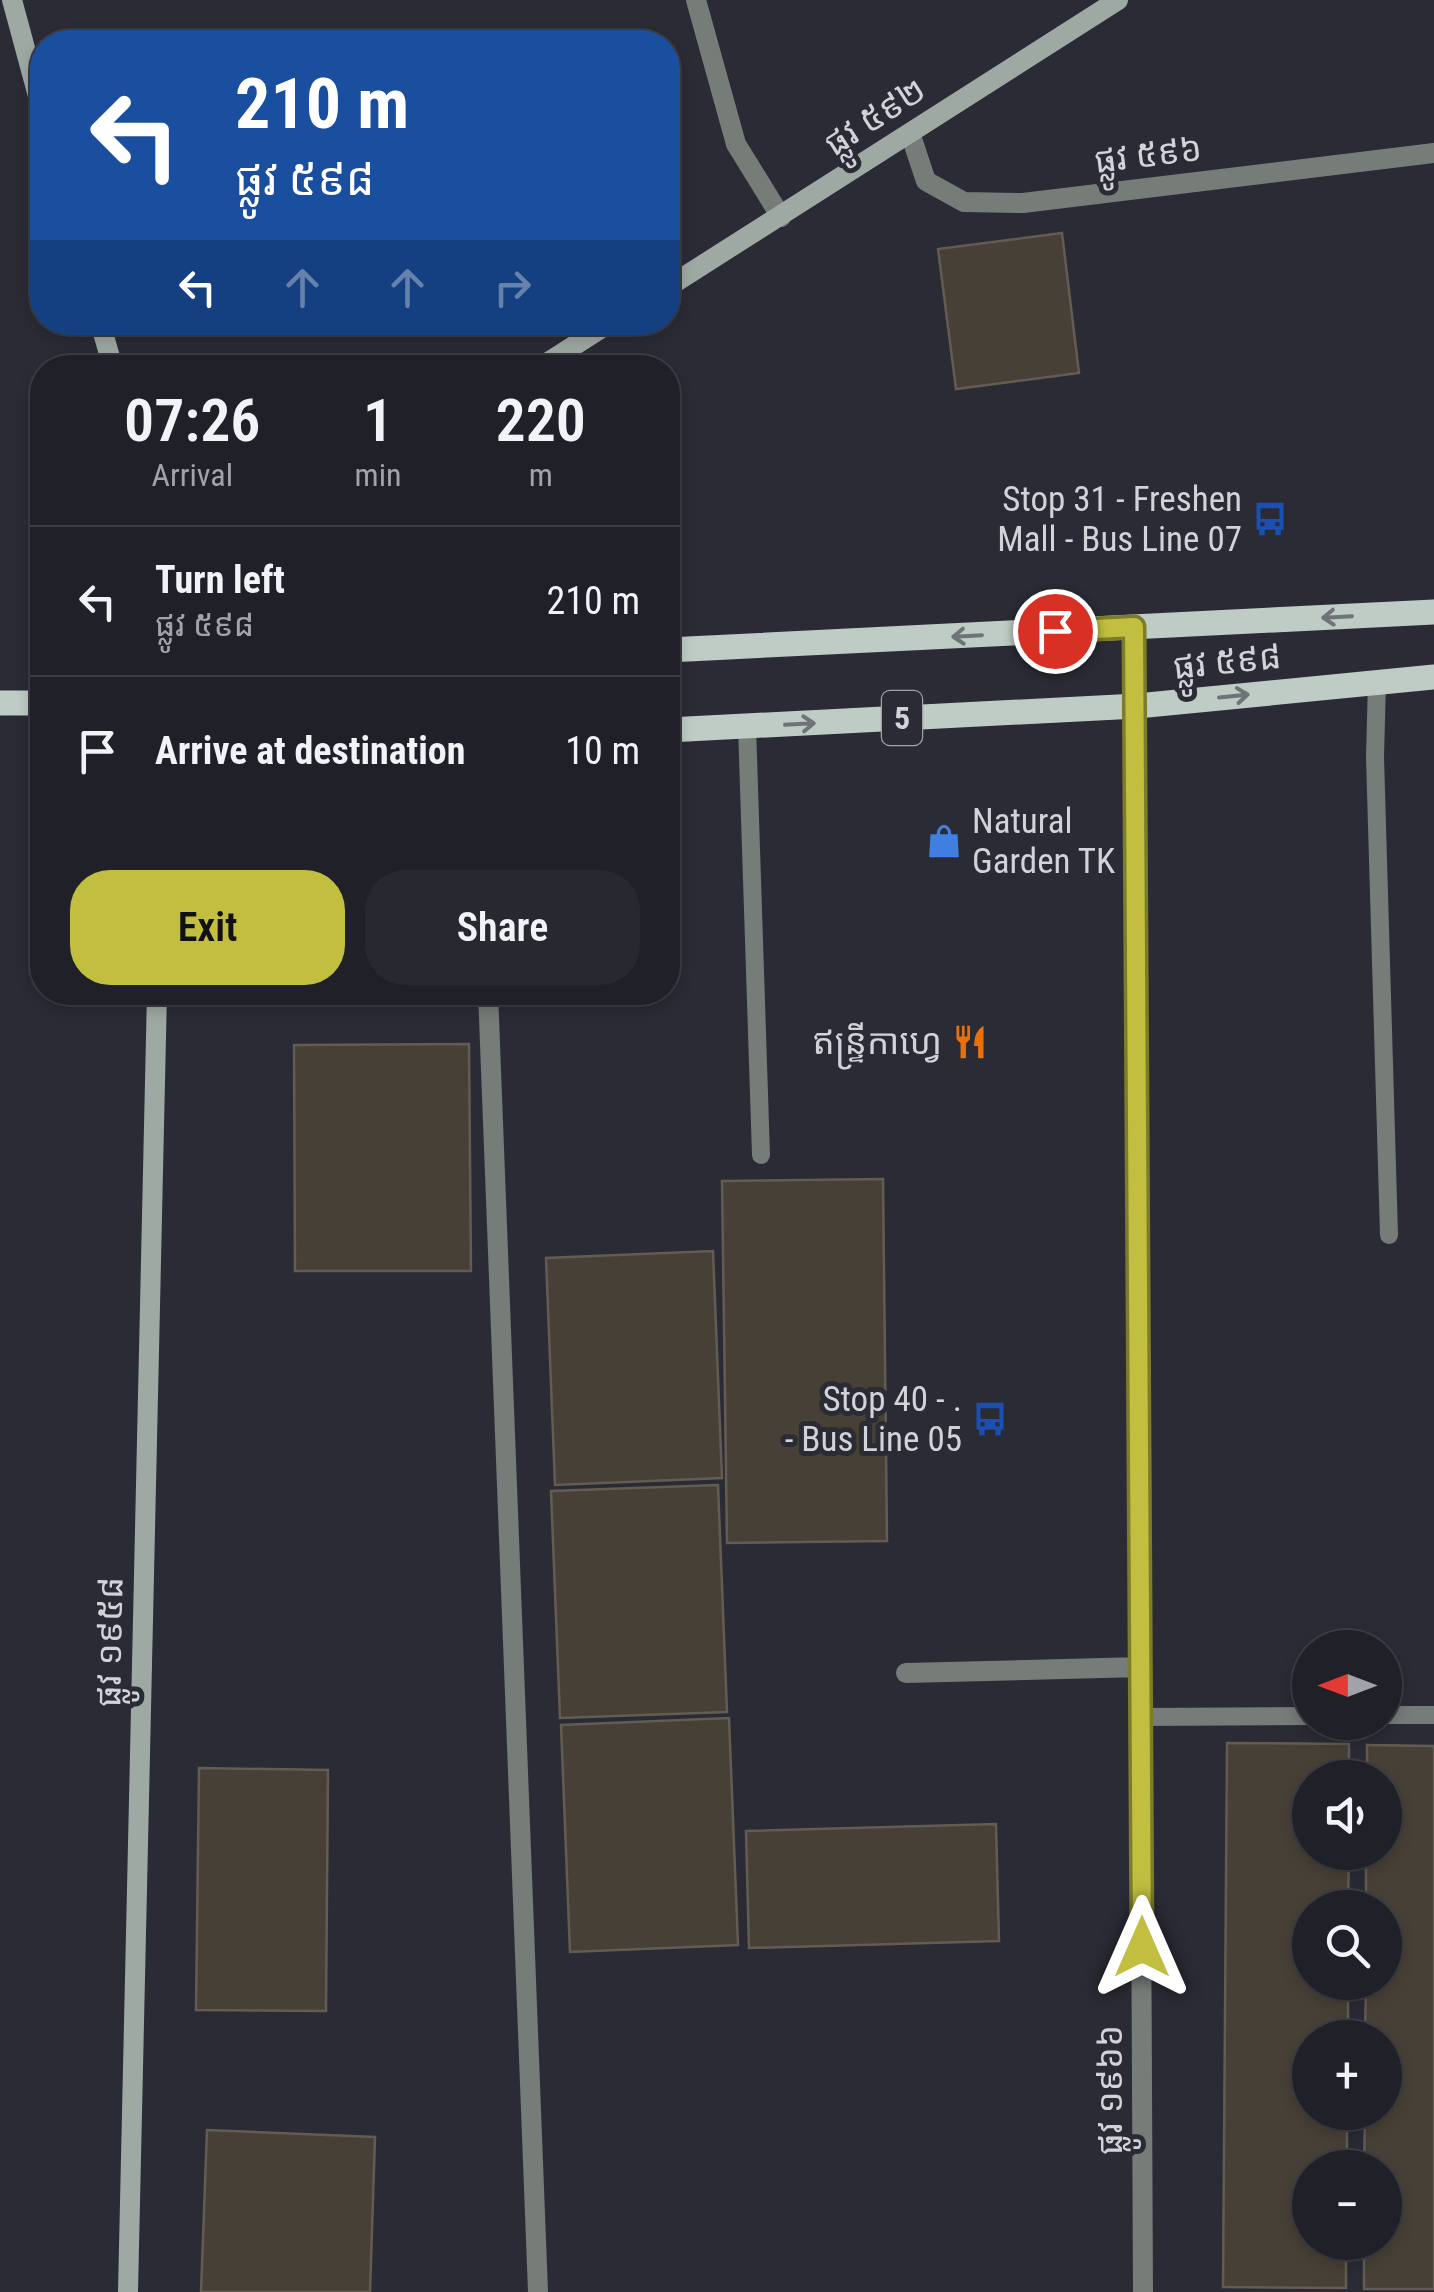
<!DOCTYPE html>
<meta charset="utf-8">
<style>
:root{--surface:#202028;--page:#282830;--text:#f1f3f6;--muted:#a2a3a8;--line:#3d3e45;--accent:#c1be40}
body{margin:0;font-family:"Roboto Condensed","Noto Sans Khmer",sans-serif;background:var(--page);color:var(--text);height:100vh;display:flex;flex-direction:column;font-size:38px;white-space:nowrap}
*{box-sizing:border-box;margin:0}
p{font-size:32px;color:var(--muted)}
.icon{flex:none;width:55px;height:55px;fill:none;stroke:currentColor;stroke-width:2;stroke-linecap:round;stroke-linejoin:round}
.map{position:relative;flex:1;overflow:hidden}
.drawer{position:absolute;left:30px;top:355px;width:650px;height:650px;display:flex;flex-direction:column;background:var(--surface);border-radius:40px;box-shadow:0 5px 15px #0003,0 0 0 2px var(--line)}
.drawer>*{flex:none}
.guide{position:absolute;left:30px;top:30px;width:650px;height:305px;border-radius:40px;box-shadow:0 5px 15px #0003,0 0 0 2px var(--line);background:#1a4fa0;color:#fff;overflow:hidden}
.needle{width:65px;rotate:270deg}
.fabs{position:absolute;left:1292px;top:1630px;display:grid;gap:20px}
.fabs a{display:grid;place-items:center;width:110px;height:110px;border-radius:50%;background:var(--surface);box-shadow:0 5px 15px #0003,0 0 0 2px var(--line);font-size:50px}
.pin{position:absolute;display:grid;place-items:center;width:85px;height:85px;color:#fff;margin:-42px;border:5px solid #fff;border-radius:50%;box-shadow:0 2px 10px #0007}
.me{position:absolute;width:110px;margin:-55px;rotate:0deg;stroke-linejoin:round;filter:drop-shadow(0 0 8px #0008)}
.turn{display:flex;align-items:center;gap:35px;height:210px;padding:0 40px;font-size:45px}
.turn .icon{width:130px;height:130px;stroke-width:2.5}
.turn b{display:block;font-size:70px;line-height:85px}
.lanes{display:flex;align-items:center;height:95px;padding:0 40px;background:#0003;justify-content:center;gap:50px;direction:ltr}
.lanes .off{opacity:.35}
.eta{display:flex;justify-content:space-evenly;align-items:center;height:170px;text-align:center}
.eta b{font-size:60px;font-weight:600;line-height:70px}
.primary-button{display:flex;gap:20px;margin-top:auto;padding:20px 40px}
.primary-button a{flex:1;height:115px;border-radius:40px;background:var(--accent);color:#111;font-size:40px;font-weight:600;line-height:115px;text-align:center}
.primary-button a+a{background:var(--page);color:var(--text)}
ul{padding:0;list-style:none}
li{display:flex;align-items:center;gap:30px;height:150px;padding:0 40px;border-top:2px solid var(--line)}
li div{flex:1}
li b{display:block;font-size:38px}
li em{font-style:normal}
.map>svg:first-child{display:block}
.building{fill:#474036;stroke:#635c52;stroke-width:2.5}
.lines{fill:none;stroke-linecap:round;stroke-linejoin:round}
.lane{stroke:#767c78;stroke-width:18}
.street{stroke:#767c78;stroke-width:20}
.secondary{stroke:#9fa9a4;stroke-width:20}
.primary{stroke:#bfccc5;stroke-width:25}
.oneway{stroke:#6d7376}
.route-casing{stroke:#7d7c2a;stroke-width:25}
.route{stroke:#c1be40;stroke-width:18}
.labels{text-anchor:middle;dominant-baseline:central;stroke-width:10;stroke-linejoin:round;paint-order:stroke}
.shield{fill:#2a2b35;stroke:#a0a1a8;stroke-width:2.5}
.shield-label{font-size:32px;font-weight:bold;fill:#d2d3d9}
.street-label{font-size:35px;fill:#d2d3d9;stroke:#2a2b35}
.poi-label{font-size:35px;fill:#d2d3d9;stroke:#2a2b35;text-anchor:end}
</style>
<div class="map">
<svg width="1434" height="2292" viewBox="0 0 1434 2292">
<rect width="100%" height="100%" fill="#2a2b35"/>
<!-- building -->
<path class="building" d="M1062,233L1079,373L956,389L938,249Z
M469,1044L471,1271H295L294,1045Z
M883,1179L887,1541L727,1543L722,1181Z
M713,1251L722,1478L555,1485L546,1258Z
M718,1485L727,1712L560,1718L551,1491Z
M729,1718L738,1945L570,1952L561,1725Z
M1227,1743L1349,1744V1778H1310V1852H1349L1348,1908H1310V1982H1348V2038H1310V2112H1347V2168H1310V2242H1346V2288L1223,2287Z
M1367,1745L1434,1746V2289H1364V2242H1385V2168H1364L1365,2112H1385V2038H1365L1366,1982H1385V1908H1366V1852H1385V1778H1367Z
M199,1768L328,1770L326,2011L196,2010Z
M996,1824L999,1941L749,1948L746,1831Z
M207,2130L375,2137L370,2292H201Z"/>
<g class="lines">
<!-- lane -->
<path class="lane" d="M1377,681L1375,757L1389,1235
M747,726L761,1155
M1385,1715H1434
M1141,1717L1310,1716"/>
<!-- street -->
<path class="street" d="M696,0L736,144L781,217
M910,133L926,181L964,202L1023,203L1434,153
M1135,627L1143,2292
M488,992L538,2292
M906,1673L1141,1667"/>
<!-- secondary -->
<path class="secondary" d="M12,0L42,111
M668,287L1118,0
M100,322L113,368
M539,368L611,322
M128,2292L157,992"/>
<!-- primary -->
<path class="primary" d="M668,650L1434,612
M0,703H42
M668,730L1137,706L1434,677"/>
</g>
<!-- one-way arrows -->
<defs><path id="oneway-shaft" d="M-6 0H5M1.5-3L5.5 0L1.5 3" fill="none" stroke-width="1.6" stroke-linecap="round" stroke-linejoin="round" transform="scale(2.5)"/></defs>
<g class="oneway">
<use href="#oneway-shaft" transform="translate(1337 617) rotate(177)"/>
<use href="#oneway-shaft" transform="translate(967 636) rotate(177)"/>
<use href="#oneway-shaft" transform="translate(1234 696) rotate(-6)"/>
<use href="#oneway-shaft" transform="translate(800 724) rotate(-3)"/>
</g>
<g class="lines">
<!-- route casing -->
<g class="route-casing">
<path id="route" d="M1055,631L1134,627L1142,1947"/>
</g>
<!-- route -->
<use href="#route" class="route"/>
</g>
<!-- icons -->
<defs>
<g id="bus-bare" transform="scale(2.7)"><path d="M-5-6H5V4H4V6H2V4H-2V6H-4V4H-5ZM-3.5-4V0h7V-4ZM-3.5 1.2v1.5H-2V1.2ZM2 1.2v1.5H3.5V1.2Z" fill="#1a4fb4" stroke="#2a2b35" stroke-width="2.5" paint-order="stroke"/></g>
<g id="shop-bare" transform="scale(2.7)"><path d="M-5-2.5h2.3a2.7 3.5 0 0 1 5.4 0H5L5.5 6h-11ZM-1.5-2.5h3a1.5 2.3 0 0 0-3 0Z" fill="#3f7fe0" stroke="#2a2b35" stroke-width="2.5" paint-order="stroke"/></g>
<g id="restaurant-bare" transform="scale(2.7)"><path d="M-5-6h1v4h1v-4h1v4h1v-4h1v5L-1.5 .5V6h-2V.5L-5-1ZM5-6V6H3V1.5H1.5Q1.5-4 5-6Z" fill="#e8710a" stroke="#2a2b35" stroke-width="2.5" paint-order="stroke"/></g>
</defs>
<g fill-rule="evenodd">
<use href="#bus-bare" x="1270" y="519"/>
<use href="#shop-bare" x="944" y="841"/>
<use href="#restaurant-bare" x="970" y="1042"/>
<use href="#bus-bare" x="990" y="1419"/>
</g>
<g class="labels">
<!-- shield labels -->
<rect class="shield" x="882" y="691" width="40" height="54" rx="8"/>
<g class="shield-label">
<text x="902" y="718">5</text>
</g>
<!-- street labels -->
<g class="street-label">
<text transform="translate(875 117) rotate(-33)">ផ្លូវ ៥៩២</text>
<text transform="translate(1148 155) rotate(-7)">ផ្លូវ ៥៩៦</text>
<text transform="translate(1227 662) rotate(-6)">ផ្លូវ ៥៩៨</text>
<text transform="translate(110 1642) rotate(-89)">ផ្លូវ ១៩៥៨</text>
<text transform="translate(1110 2090) rotate(-90)">ផ្លូវ ១៩៦៦</text>
</g>
<!-- poi labels -->
<g class="poi-label">
<text x="1242" y="499">Stop 31 - Freshen<tspan x="1242" dy="40">Mall - Bus Line 07</tspan></text>
<text x="972" y="821" text-anchor="start">Natural<tspan x="972" dy="40">Garden TK</tspan></text>
<text x="942" y="1042">ឥន្ទ្រីកាហ្វេ</text>
<text x="962" y="1399">Stop 40 - .<tspan x="962" dy="40">- Bus Line 05</tspan></text>
</g>
</g>
</svg>
<div class="fabs">
<a><svg class="needle" viewBox="-14 -14 28 28"><path d="M0-13l5 13h-10z" fill="#e53935"/><path d="M0 13l5-13h-10z" fill="#a2a3a8"/></svg></a>
<a><svg class="icon" aria-label="sound" viewBox="0 0 24 24"><path d="M4 9h4l5-4v14l-5-4H4zM17 9q2 3 0 6"/></svg></a>
<a><svg class="icon" aria-label="search" viewBox="0 0 24 24"><circle cx="10" cy="10" r="6"/><path d="M15 15l6 6"/></svg></a>
<a>+</a>
<a>−</a>
</div>
<div class="pin" style="left:1055px;top:631px;background:#d93025"><svg class="icon" aria-label="arrive" viewBox="0 0 24 24"><path d="M6 21V4h12l-3 4 3 4H6"/></svg></div>
<svg class="me" style="left:1142px;top:1947px" viewBox="-20 -20 40 40"><path d="M0-17L14 15 0 8-14 15z" fill="#c1be40" stroke="#fff" stroke-width="4"/></svg>
<div class="guide">
<div class="turn"><svg class="icon" aria-label="left" viewBox="0 0 24 24"><path d="M17 20v-9H6M10 6l-5 5 5 5"/></svg><div><b>210 m</b>ផ្លូវ ៥៩៨</div></div>
<div class="lanes"><svg class="icon" aria-label="left" viewBox="0 0 24 24"><path d="M17 20v-9H6M10 6l-5 5 5 5"/></svg><svg class="icon off" aria-label="ahead" viewBox="0 0 24 24"><path d="M12 20V5M6 11l6-6 6 6"/></svg><svg class="icon off" aria-label="ahead" viewBox="0 0 24 24"><path d="M12 20V5M6 11l6-6 6 6"/></svg><svg class="icon off" aria-label="right" viewBox="0 0 24 24"><path d="M7 20v-9h11M14 6l5 5-5 5"/></svg></div>
</div>
<section class="drawer">
<div class="eta">
<div><b>07:26</b><p>Arrival</p></div>
<div><b>1</b><p>min</p></div>
<div><b>220</b><p>m</p></div>
</div>
<ul>
<li><svg class="icon" aria-label="left" viewBox="0 0 24 24"><path d="M17 20v-9H6M10 6l-5 5 5 5"/></svg><div><b>Turn left</b><p>ផ្លូវ ៥៩៨</p></div><em>210 m</em></li>
<li><svg class="icon" aria-label="arrive" viewBox="0 0 24 24"><path d="M6 21V4h12l-3 4 3 4H6"/></svg><div><b>Arrive at destination</b></div><em>10 m</em></li>
</ul>
<div class="primary-button"><a>Exit</a><a>Share</a></div>
</section>
</div>
